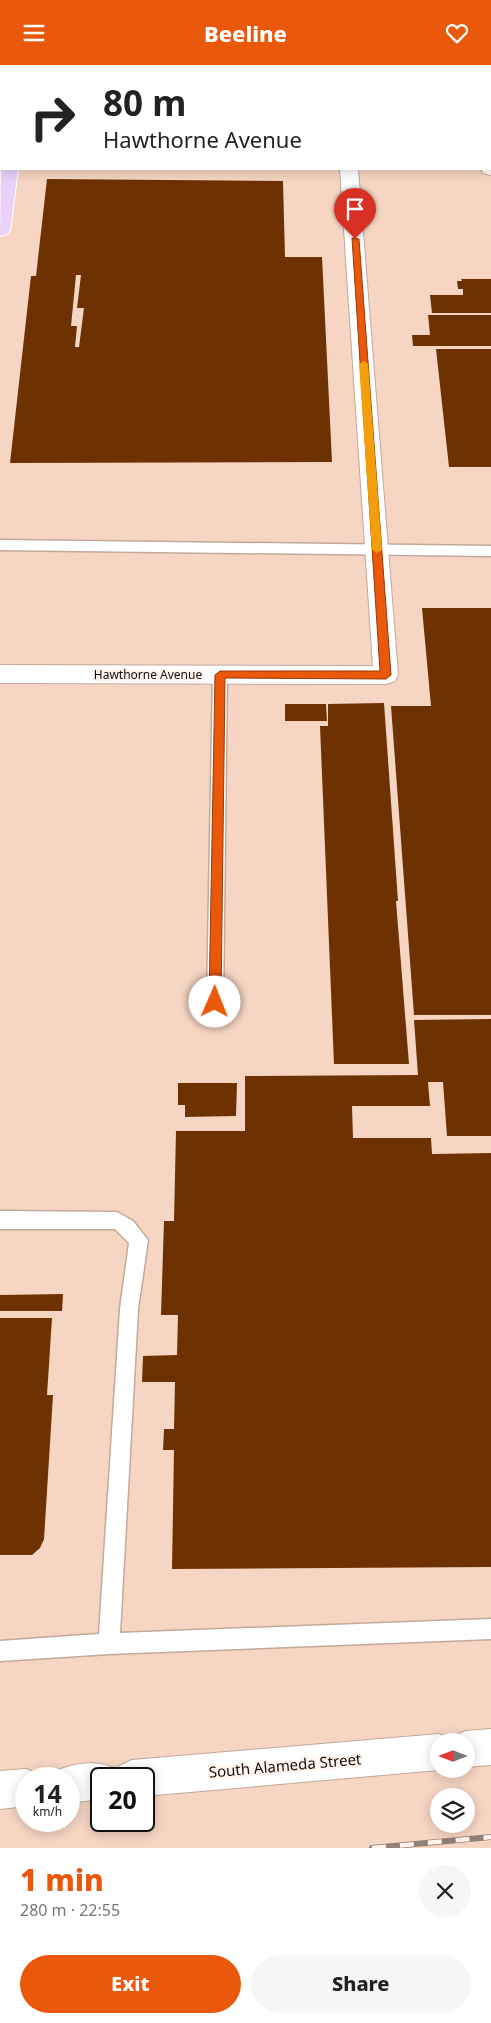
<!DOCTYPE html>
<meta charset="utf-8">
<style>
:root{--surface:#fff;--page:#f6f6f6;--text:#222;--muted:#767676;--accent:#ea580c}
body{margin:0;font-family:"Noto Sans",sans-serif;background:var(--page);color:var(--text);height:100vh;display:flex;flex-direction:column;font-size:19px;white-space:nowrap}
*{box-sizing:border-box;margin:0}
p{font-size:16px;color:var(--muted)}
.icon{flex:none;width:28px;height:28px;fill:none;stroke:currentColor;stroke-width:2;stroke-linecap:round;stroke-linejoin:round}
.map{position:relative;height:1783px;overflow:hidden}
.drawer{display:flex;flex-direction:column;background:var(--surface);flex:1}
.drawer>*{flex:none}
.top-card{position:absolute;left:0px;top:0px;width:491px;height:105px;box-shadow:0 2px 12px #0003;background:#fff;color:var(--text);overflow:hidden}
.needle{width:32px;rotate:270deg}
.tools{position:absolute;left:430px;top:1668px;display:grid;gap:10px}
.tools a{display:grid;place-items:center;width:45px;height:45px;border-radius:50%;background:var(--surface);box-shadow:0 2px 12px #0003;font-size:25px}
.speed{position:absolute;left:15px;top:1702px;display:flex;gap:10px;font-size:25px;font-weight:700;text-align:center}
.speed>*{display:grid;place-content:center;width:65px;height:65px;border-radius:50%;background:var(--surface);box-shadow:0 2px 12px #0003;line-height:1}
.speed small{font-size:12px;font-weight:400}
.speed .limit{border:2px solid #111;border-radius:8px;background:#fff;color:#111}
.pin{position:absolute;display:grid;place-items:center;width:42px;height:42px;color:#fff;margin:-51px -21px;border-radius:50% 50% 50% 0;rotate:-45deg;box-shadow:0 0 5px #0007}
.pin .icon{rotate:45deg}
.me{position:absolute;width:55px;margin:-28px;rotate:1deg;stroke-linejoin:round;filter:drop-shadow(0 0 4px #0008)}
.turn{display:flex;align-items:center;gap:18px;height:105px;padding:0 20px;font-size:22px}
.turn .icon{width:65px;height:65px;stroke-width:2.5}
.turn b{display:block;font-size:35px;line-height:42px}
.round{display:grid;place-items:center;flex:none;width:52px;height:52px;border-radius:26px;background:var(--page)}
.head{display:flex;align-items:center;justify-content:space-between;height:85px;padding:0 20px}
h1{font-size:30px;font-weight:800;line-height:38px;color:var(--accent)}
.button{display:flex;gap:10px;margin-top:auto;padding:10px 20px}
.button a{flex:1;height:58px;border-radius:30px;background:var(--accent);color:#fff;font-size:20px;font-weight:800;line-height:58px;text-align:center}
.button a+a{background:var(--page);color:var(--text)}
header{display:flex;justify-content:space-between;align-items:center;height:65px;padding:0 20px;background:var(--accent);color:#fff;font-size:22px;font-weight:800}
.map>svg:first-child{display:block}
.built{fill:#f6d5c3;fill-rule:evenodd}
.building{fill:#6e3102;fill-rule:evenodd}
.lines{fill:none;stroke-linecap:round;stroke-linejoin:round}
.service-casing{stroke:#c2a99b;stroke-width:3}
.minor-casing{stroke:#c2a99b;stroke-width:2}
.tertiary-casing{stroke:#c2a99b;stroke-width:2}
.primary-casing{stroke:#fff;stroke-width:2}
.service{fill:#fff;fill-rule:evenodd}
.minor{fill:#fff;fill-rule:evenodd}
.tertiary{fill:#fff;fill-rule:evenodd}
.primary{fill:#ebd0f9;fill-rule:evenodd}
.rail-casing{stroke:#938076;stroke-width:6}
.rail{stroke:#fff4ee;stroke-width:4.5;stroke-dasharray:14;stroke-linecap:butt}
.route{fill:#ea580c;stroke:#983908}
.slow{fill:#f59e0b}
.labels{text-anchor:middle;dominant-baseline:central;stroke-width:5;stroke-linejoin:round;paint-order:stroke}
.street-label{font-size:12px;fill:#160d08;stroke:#fff4ee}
.near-street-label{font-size:15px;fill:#160d08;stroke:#fff4ee}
</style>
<header><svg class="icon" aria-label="menu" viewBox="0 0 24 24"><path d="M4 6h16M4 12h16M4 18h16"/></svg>Beeline<svg class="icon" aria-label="heart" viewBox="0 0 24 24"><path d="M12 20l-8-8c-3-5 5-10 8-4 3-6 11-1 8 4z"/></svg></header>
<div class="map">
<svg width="491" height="1783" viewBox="0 0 491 1783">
<rect width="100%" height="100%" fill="#fee3d4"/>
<!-- built -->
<path class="built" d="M0,0H491V1783H0ZM1,1H490V104H1ZM439,1676H466V1704H439ZM26,1714H69V1756H26ZM101,1714H144V1756H101ZM439,1731H466V1759H439Z"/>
<!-- building -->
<path class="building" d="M47,114L283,116L285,192H322L332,397L10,398L31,211H36ZM76,210H81L77,243H84L79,282H75L77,261H71Z
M461,214H491V248H432L430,230H463V224H458L457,216H462Z
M428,250H491V281H413L412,270H430Z
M436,284H491V402H449Z
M422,543H491V950H414L391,641H431Z
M384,638L398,836H396L409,999H334L320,661H328V639Z
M285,639H326L327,656H285Z
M491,954V1071H447L443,1017H428L430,1041H352L353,1073H431L432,1089L491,1088V1502L172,1504L174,1385H163L164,1364H174L175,1317H142L143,1291L177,1290L178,1250H161L164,1156H174L176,1066H245V1011L418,1010L414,955Z
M178,1018H237L236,1051L185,1052V1040H178Z
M63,1229L62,1246H0V1230Z
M0,1253H52L47,1330H53L44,1474L40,1483L32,1490H0Z"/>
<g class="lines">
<!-- service casing -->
<g class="service-casing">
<path id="service" d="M0,475L491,481V491L0,485Z
M220,605L225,606L227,610L223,937L221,942L215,944L209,942L207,937L213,610L215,606Z
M0,1146L117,1147L133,1156L148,1175L138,1244L120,1568L491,1554V1574L109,1589L0,1596V1576L99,1569L120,1244L129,1178L115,1164H0Z"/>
</g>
<!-- minor casing -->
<g class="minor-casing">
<path id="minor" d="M490,98L491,110L483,108L481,104H490Z
M340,104H358L398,610L395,616L386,619L0,618V600L373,601Z"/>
</g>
<!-- tertiary casing -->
<g class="tertiary-casing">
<path id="tertiary" d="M491,1664V1700L466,1702V1676H439V1704H443L439,1705L144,1731V1714H101V1734L69,1738V1714H53L56,1706C75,1698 95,1695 114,1703L116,1708L119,1701L132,1695L439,1669L452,1674L453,1671L466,1666Z
M26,1704L39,1710L41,1714H26V1741L0,1744V1706Z"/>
</g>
<!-- primary casing -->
<g class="primary-casing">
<path id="primary" d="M14,0H32V1H15Z
M1,102V104H18L10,165L7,169L0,171Z"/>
</g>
<!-- service -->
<use href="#service" class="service"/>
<!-- minor -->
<use href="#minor" class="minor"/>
<!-- tertiary -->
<use href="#tertiary" class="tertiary"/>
<!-- primary -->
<use href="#primary" class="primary"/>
<!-- rail casing -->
<g class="rail-casing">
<path id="rail" d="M372,1783L491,1772"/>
</g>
<!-- rail -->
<use href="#rail" class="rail"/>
</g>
<!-- route -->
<path class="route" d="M352,173L359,174L391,610L386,614L225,613L221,937L215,942L209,937L215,610L220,606H380Z"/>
<!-- slow -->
<path class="slow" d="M364,296L368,299L382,485L377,488L372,485L359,299Z"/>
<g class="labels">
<!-- street labels -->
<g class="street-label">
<text x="148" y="609">Hawthorne Avenue</text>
</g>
<!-- near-street labels -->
<g class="near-street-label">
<text transform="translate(285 1700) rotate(-5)">South Alameda Street</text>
</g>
</g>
</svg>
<div class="tools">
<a><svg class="needle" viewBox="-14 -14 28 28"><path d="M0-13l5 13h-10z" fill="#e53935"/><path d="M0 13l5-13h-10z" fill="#767676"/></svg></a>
<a><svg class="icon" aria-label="layers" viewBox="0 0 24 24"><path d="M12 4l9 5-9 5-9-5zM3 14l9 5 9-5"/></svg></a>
</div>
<div class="speed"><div>14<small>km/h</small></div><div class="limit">20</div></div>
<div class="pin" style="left:355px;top:174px;background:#d93025"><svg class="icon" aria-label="arrive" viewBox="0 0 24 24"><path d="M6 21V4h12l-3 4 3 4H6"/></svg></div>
<svg class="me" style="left:215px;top:937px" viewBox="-20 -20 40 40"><circle r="19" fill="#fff"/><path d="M0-13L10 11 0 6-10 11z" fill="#ea580c"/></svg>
<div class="top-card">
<div class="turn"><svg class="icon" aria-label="right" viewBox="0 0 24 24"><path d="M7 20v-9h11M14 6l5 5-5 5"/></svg><div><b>80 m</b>Hawthorne Avenue</div></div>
</div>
</div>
<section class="drawer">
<div class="head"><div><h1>1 min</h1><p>280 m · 22:55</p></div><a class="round"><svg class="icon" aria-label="close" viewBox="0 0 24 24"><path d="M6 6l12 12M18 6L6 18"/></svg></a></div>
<div class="button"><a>Exit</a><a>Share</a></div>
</section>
